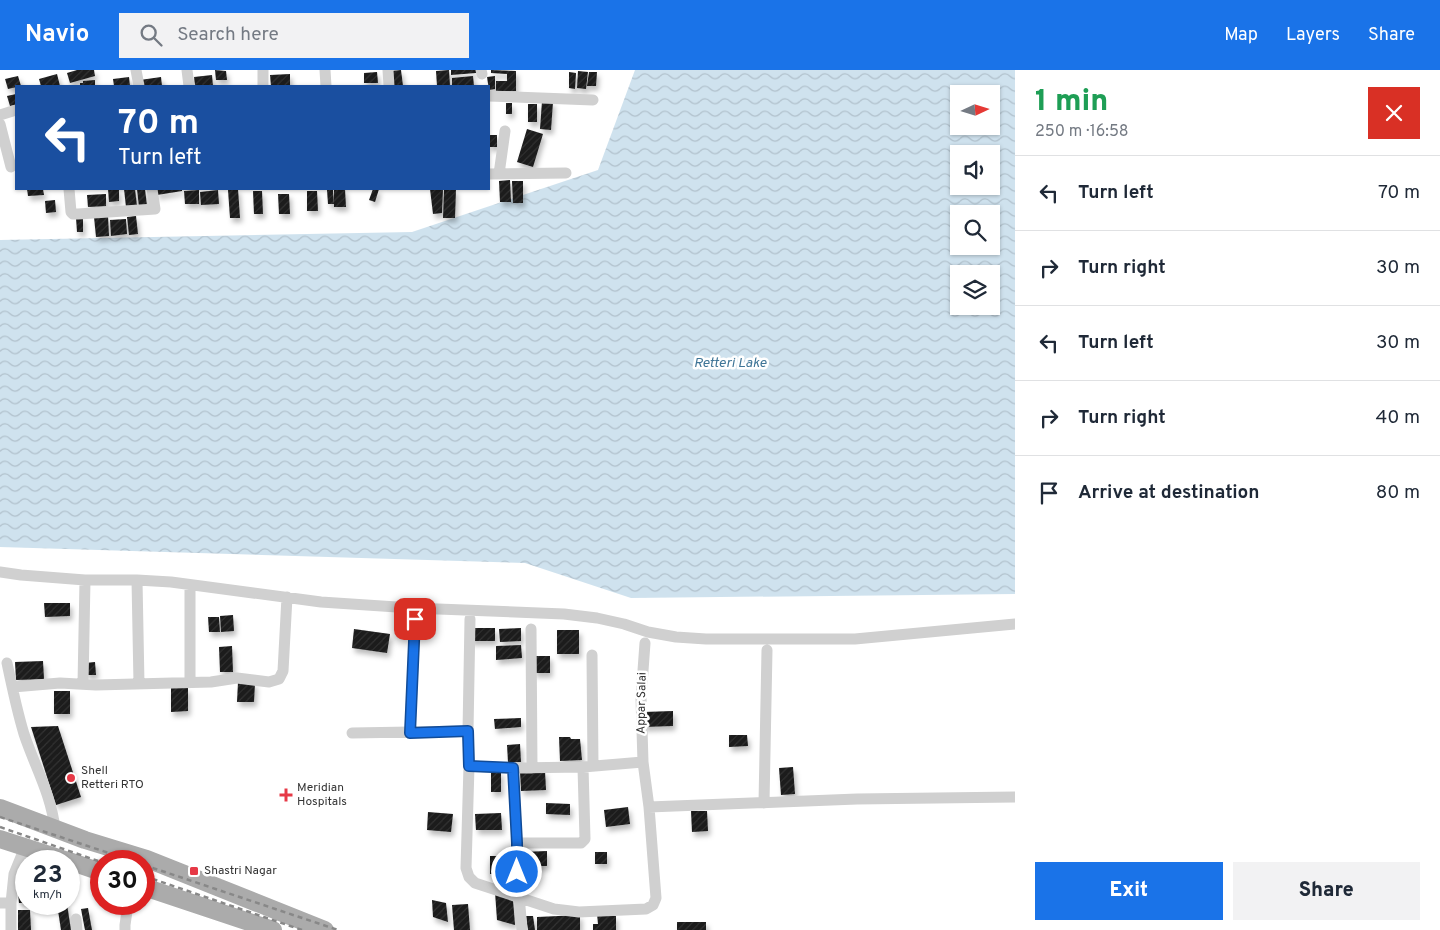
<!DOCTYPE html>
<meta charset="utf-8">
<style>
:root{--surface:#fff;--page:#f2f2f3;--text:#1f2937;--muted:#747a83;--line:#e0e1e3;--accent:#1a73e8}
body{margin:0;font-family:Overpass,sans-serif;background:var(--page);color:var(--text);height:100vh;display:flex;flex-direction:column;font-size:19px;white-space:nowrap}
*{box-sizing:border-box;margin:0}
p{font-size:16px;color:var(--muted)}
.icon{flex:none;width:28px;height:28px;fill:none;stroke:currentColor;stroke-width:2;stroke-linecap:round;stroke-linejoin:round}
.map{position:relative;flex:1;overflow:hidden}
.panel{display:flex;flex-direction:column;background:var(--surface);width:425px}
.panel>*{flex:none}
.top-card{position:absolute;left:15px;top:15px;width:475px;height:105px;border-radius:0px;box-shadow:0 1px 4px #0004;background:#1a4fa0;color:#fff;overflow:hidden}
.needle{width:32px;rotate:86deg}
.controls{position:absolute;left:950px;top:15px;display:grid;gap:10px}
.controls a{display:grid;place-items:center;width:50px;height:50px;border-radius:0px;background:var(--surface);box-shadow:0 1px 4px #0004;font-size:25px}
.speed{position:absolute;left:15px;top:780px;display:flex;gap:10px;font-size:25px;font-weight:700;text-align:center}
.speed>*{display:grid;place-content:center;width:65px;height:65px;border-radius:50%;background:var(--surface);box-shadow:0 1px 4px #0004;line-height:1}
.speed small{font-size:12px;font-weight:400}
.speed .limit{border:8px solid #d22;background:#fff;color:#111}
.pin{position:absolute;display:grid;place-items:center;width:42px;height:42px;color:#fff;margin:-21px;border-radius:10px;box-shadow:0 2px 8px #0006}
.me{position:absolute;width:55px;margin:-28px;rotate:0deg;stroke-linejoin:round;filter:drop-shadow(0 0 4px #0008)}
.turn{display:flex;align-items:center;gap:18px;height:105px;padding:0 20px;font-size:22px}
.turn .icon{width:65px;height:65px;stroke-width:2.5}
.turn b{display:block;font-size:35px;line-height:42px}
.round{display:grid;place-items:center;flex:none;width:52px;height:52px;border-radius:0px;background:var(--page)}
.head{display:flex;align-items:center;justify-content:space-between;height:85px;padding:0 20px}
h1{font-size:30px;font-weight:800;line-height:38px;color:#1e9e55}
.action{display:flex;gap:10px;margin-top:auto;padding:10px 20px}
.action a{flex:1;height:58px;border-radius:0px;background:var(--accent);color:#fff;font-size:20px;font-weight:800;line-height:58px;text-align:center}
.action a+a{background:var(--page);color:var(--text)}
ul{padding:0;list-style:none}
li{display:flex;align-items:center;gap:15px;height:75px;padding:0 20px;border-top:1px solid var(--line)}
li div{flex:1}
li b{display:block;font-size:19px}
li em{font-style:normal}
header{display:flex;align-items:center;gap:30px;box-sizing:border-box;height:70px;padding:0 25px;background:var(--accent);color:#fff}
header strong{font-size:24px}
nav{display:flex;gap:28px;margin-inline-start:auto;font-size:18px}
.search{width:350px;height:45px;background:var(--page);display:flex;align-items:center;gap:12px;box-sizing:border-box;padding:0 18px;border-radius:0px;color:var(--muted);font-size:19px}
main{display:flex;flex:1;min-height:0}
.map>svg:first-child{display:block}
.water{fill:url(#water-waves);fill-rule:evenodd}
.building{fill:url(#building-hatch);filter:url(#shadow)}
.lines{fill:none;stroke-linecap:round;stroke-linejoin:round}
.street{stroke:#d0d0d0;stroke-width:11}
.primary{stroke:#ababab;stroke-width:18}
.rail{stroke:#888;stroke-width:2.5;stroke-dasharray:5 4;stroke-linecap:butt}
.route-casing{stroke:#114b97;stroke-width:12}
.route{stroke:#1a73e8;stroke-width:9}
.poi-dot{fill:#e63946;stroke:#fff;stroke-width:2}
.labels{text-anchor:middle;dominant-baseline:central;stroke-width:5;stroke-linejoin:round;paint-order:stroke}
.street-label{font-size:12px;fill:#333;stroke:#fff}
.poi-label{font-size:12px;fill:#333;stroke:#fff;text-anchor:start}
.water-label{font-size:14px;font-style:italic;fill:#3f7597;stroke:#fff}
</style>
<header>
<strong>Navio</strong>
<div class="search"><svg class="icon" aria-label="search" viewBox="0 0 24 24"><circle cx="10" cy="10" r="6"/><path d="M15 15l6 6"/></svg>Search here</div>
<nav><a>Map</a><a>Layers</a><a>Share</a></nav>
</header>
<main>
<div class="map">
<svg width="1015" height="860" viewBox="0 0 1015 860">
<defs>
<pattern id="water-waves" width="16" height="10" patternUnits="userSpaceOnUse" patternTransform="scale(1.25)"><rect width="16" height="10" fill="#cfe2ee"/><path d="M0 5q4-4 8 0t8 0" fill="none" stroke="#b2c2cd"/></pattern>
<pattern id="building-hatch" width="6" height="6" patternUnits="userSpaceOnUse" patternTransform="scale(1.25)"><rect width="6" height="6" fill="#1a1a1a"/><path d="M-1 1l2-2M0 6l6-6M5 7l2-2" fill="none" stroke="#333"/></pattern>
<filter id="shadow"><feDropShadow dx="2.5" dy="4.5" stdDeviation="2.5" flood-color="#0004"/></filter>
</defs>
<rect width="100%" height="100%" fill="#fff"/>
<!-- water -->
<path class="water" d="M635,0H1015V524L631,528L525,493L0,477V170L412,162L598,100ZM959,24H991V56H959ZM959,84H991V116H959ZM959,144H991V176H959ZM959,204H991V236H959Z"/>
<!-- building -->
<path class="building" d="M77,0H94L95,6L70,13L67,3Z
M215,0L226,1L227,10H216Z
M401,0L403,16H391L390,1Z
M449,0L450,16H437L436,1Z
M451,0H476V3L451,5Z
M491,0L516,1V21H496V11H507V4L491,3Z
M578,1L588,2L586,19L577,18Z
M377,2L378,13H364V3Z
M569,2L576,3L575,19L569,18Z
M589,2H597L596,16H587Z
M57,4L60,16H41L39,9Z
M290,4V16H271L270,5Z
M212,5L213,16H195L194,7Z
M18,6L21,16L8,19L5,9Z
M473,6L474,16H452V8Z
M495,6V19L489,20L487,7Z
M129,7L130,16H114L113,9Z
M161,7L162,16H141L140,10Z
M95,10V16H80V13H83V11Z
M16,24V35L10,36L7,26Z
M542,31L553,32L551,60L540,59Z
M506,33H512V44H506Z
M528,34H537V52H528Z
M527,59L543,64L533,97L517,92Z
M489,65H497V77H489Z
M510,110L511,132H500L499,111Z
M512,111H523V133H513Z
M27,119H43L44,125L28,126Z
M108,119H119V131L109,132Z
M124,119H135L137,136L126,137Z
M137,119H145L147,136L139,137Z
M156,119H182V121L157,125Z
M238,119L240,148H230L228,120Z
M334,119H345L346,137H334Z
M373,119H379L375,132L369,130Z
M430,119H443L442,143L433,144Z
M444,119H456L455,148H443Z
M199,120V134H185L184,121Z
M218,120L219,134L201,135L200,122Z
M327,120H333L334,134H328Z
M253,121H262L263,144H254Z
M307,121H317L318,141H307Z
M106,124V136L88,137L87,125Z
M278,124H289L290,144H279Z
M55,130L56,142L46,143L45,131Z
M108,146L109,166L96,167L94,147Z
M136,146L138,164L129,165L127,147Z
M83,147V162H77L76,148Z
M126,149L127,164L111,166L110,150Z
M44,533H70V546L45,547Z
M233,545L234,561L221,562L220,546Z
M208,547H219L220,562H209Z
M470,558H495V571H470Z
M521,558V571L500,572L499,559Z
M354,559L390,564L387,583L352,578Z
M557,560H579V584H557Z
M521,575L522,588L496,590V576Z
M232,576L233,602H220L219,577Z
M533,586H550V603H534Z
M43,591L44,609L16,610L15,592Z
M95,592L96,605H86L85,593Z
M238,612L255,613L254,632H237Z
M171,618H188V641L171,642Z
M54,621H70V644H54Z
M673,641V656L643,657V642Z
M521,648V657L495,659L494,649Z
M58,656L81,727L56,735L31,657Z
M729,665H747L748,676L729,677Z
M559,667H570L571,669H580L582,690L560,691Z
M520,674L521,692H508L507,675Z
M793,697L795,724L781,725L779,698Z
M491,701H501V722H491Z
M545,701L546,720L521,721L520,702Z
M546,733L570,734V745L546,744Z
M628,737L630,754L606,757L604,740Z
M691,741H707L708,761L692,762Z
M428,742L453,744L451,762L427,760Z
M501,743L502,760H476L475,744Z
M547,781V796H523V782Z
M595,782H607V794H595Z
M490,786H510V804H490Z
M26,811V833H19L17,812Z
M495,822L513,830L515,855L497,850Z
M432,830L446,833L448,852L433,847Z
M57,834H67L71,860H61Z
M468,834L470,860H454L452,835Z
M88,838L92,860H85L81,839Z
M18,840H30L31,860H18Z
M597,844L616,846V860H593V854H598Z
M580,845V860H537V847Z
M526,846H533L535,860H528Z
M677,852H706V860H677Z"/>
<g class="lines">
<!-- street -->
<path class="street" d="M136,0L139,16
M187,0L189,16
M263,0V16
M325,0L326,16
M388,0L389,16
M481,0L482,4
M489,26L593,30
M0,45L16,40
M0,54L11,97
M489,104L566,103
M499,104L505,61
M69,119L71,142L73,144H78L155,139L152,119
M0,502L21,505L85,510H137L171,512L321,532L412,538L564,544L597,548L624,554L648,562L676,567L706,569H855L1015,554
M137,510L139,614
M470,549L468,661L469,696L513,698L583,697L643,692
M531,559L532,698
M645,573L641,628L643,692L649,737L857,729L1015,727
M592,585L593,696
M7,593C12,617 17,641 24,664C35,697 51,724 55,759
M190,612V515
M83,614L85,510
M13,617L60,613L96,615L211,612L237,608L269,612L279,609L283,601L287,527
M352,663L468,661
M410,663L415,549
M469,696L466,798L469,807L475,813L554,839L579,842L646,839L653,835L656,828L649,737
M513,698L517,773V802L522,860
M764,733L767,580
M517,773H581L585,769L583,697
M0,833H11L14,804L25,777
M11,833V860
M76,849L77,860
M125,860V855L128,834"/>
<!-- primary -->
<path class="primary" d="M0,738L85,770L147,789L325,860
M0,769L68,791
M69,791L101,802
M144,817L273,860"/>
<!-- rail -->
<path class="rail" d="M0,747L133,791
M0,757L101,792
M144,795L338,860
M144,806L302,860"/>
</g>
<g class="lines">
<!-- route casing -->
<g class="route-casing">
<path id="route" d="M415,549L410,663L468,661L469,696L513,698L517,773V802"/>
</g>
<!-- route -->
<use href="#route" class="route"/>
</g>
<!-- markers -->
<g class="poi-dot">
<circle cx="71" cy="708" r="5"/>
<path d="M283.5 717.5h5v5h5v5h-5v5h-5v-5h-5v-5h5z"/>
<rect x="189" y="796" width="10" height="10" rx="2.5"/>
</g>
<g class="labels">
<!-- street labels -->
<g class="street-label">
<text transform="translate(642 633) rotate(-89)">Appar Salai</text>
</g>
<!-- poi labels -->
<g class="poi-label">
<text x="81" y="701">Shell<tspan x="81" dy="14">Retteri RTO</tspan></text>
<text x="297" y="718">Meridian<tspan x="297" dy="14">Hospitals</tspan></text>
<text x="204" y="801">Shastri Nagar</text>
</g>
<!-- water labels -->
<g class="water-label">
<text x="730" y="293">Retteri Lake</text>
</g>
</g>
</svg>
<div class="controls">
<a><svg class="needle" viewBox="-14 -14 28 28"><path d="M0-13l5 13h-10z" fill="#e53935"/><path d="M0 13l5-13h-10z" fill="#747a83"/></svg></a>
<a><svg class="icon" aria-label="sound" viewBox="0 0 24 24"><path d="M4 9h4l5-4v14l-5-4H4zM17 9q2 3 0 6"/></svg></a>
<a><svg class="icon" aria-label="search" viewBox="0 0 24 24"><circle cx="10" cy="10" r="6"/><path d="M15 15l6 6"/></svg></a>
<a><svg class="icon" aria-label="layers" viewBox="0 0 24 24"><path d="M12 4l9 5-9 5-9-5zM3 14l9 5 9-5"/></svg></a>
</div>
<div class="speed"><div>23<small>km/h</small></div><div class="limit">30</div></div>
<div class="pin" style="left:415px;top:549px;background:#d93025"><svg class="icon" aria-label="arrive" viewBox="0 0 24 24"><path d="M6 21V4h12l-3 4 3 4H6"/></svg></div>
<svg class="me" style="left:517px;top:802px" viewBox="-20 -20 40 40"><circle r="17" fill="#1a73e8" stroke="#fff" stroke-width="3"/><path d="M0-11L8 9 0 5-8 9z" fill="#fff"/></svg>
<div class="top-card">
<div class="turn"><svg class="icon" aria-label="left" viewBox="0 0 24 24"><path d="M17 20v-9H6M10 6l-5 5 5 5"/></svg><div><b>70 m</b>Turn left</div></div>
</div>
</div>
<section class="panel">
<div class="head"><div><h1>1 min</h1><p>250 m · 16:58</p></div><a class="round" style="background:#d93025;color:#fff"><svg class="icon" aria-label="close" viewBox="0 0 24 24"><path d="M6 6l12 12M18 6L6 18"/></svg></a></div>
<ul>
<li><svg class="icon" aria-label="left" viewBox="0 0 24 24"><path d="M17 20v-9H6M10 6l-5 5 5 5"/></svg><div><b>Turn left</b></div><em>70 m</em></li>
<li><svg class="icon" aria-label="right" viewBox="0 0 24 24"><path d="M7 20v-9h11M14 6l5 5-5 5"/></svg><div><b>Turn right</b></div><em>30 m</em></li>
<li><svg class="icon" aria-label="left" viewBox="0 0 24 24"><path d="M17 20v-9H6M10 6l-5 5 5 5"/></svg><div><b>Turn left</b></div><em>30 m</em></li>
<li><svg class="icon" aria-label="right" viewBox="0 0 24 24"><path d="M7 20v-9h11M14 6l5 5-5 5"/></svg><div><b>Turn right</b></div><em>40 m</em></li>
<li><svg class="icon" aria-label="arrive" viewBox="0 0 24 24"><path d="M6 21V4h12l-3 4 3 4H6"/></svg><div><b>Arrive at destination</b></div><em>80 m</em></li>
</ul>
<div class="action"><a>Exit</a><a>Share</a></div>
</section>
</main>
